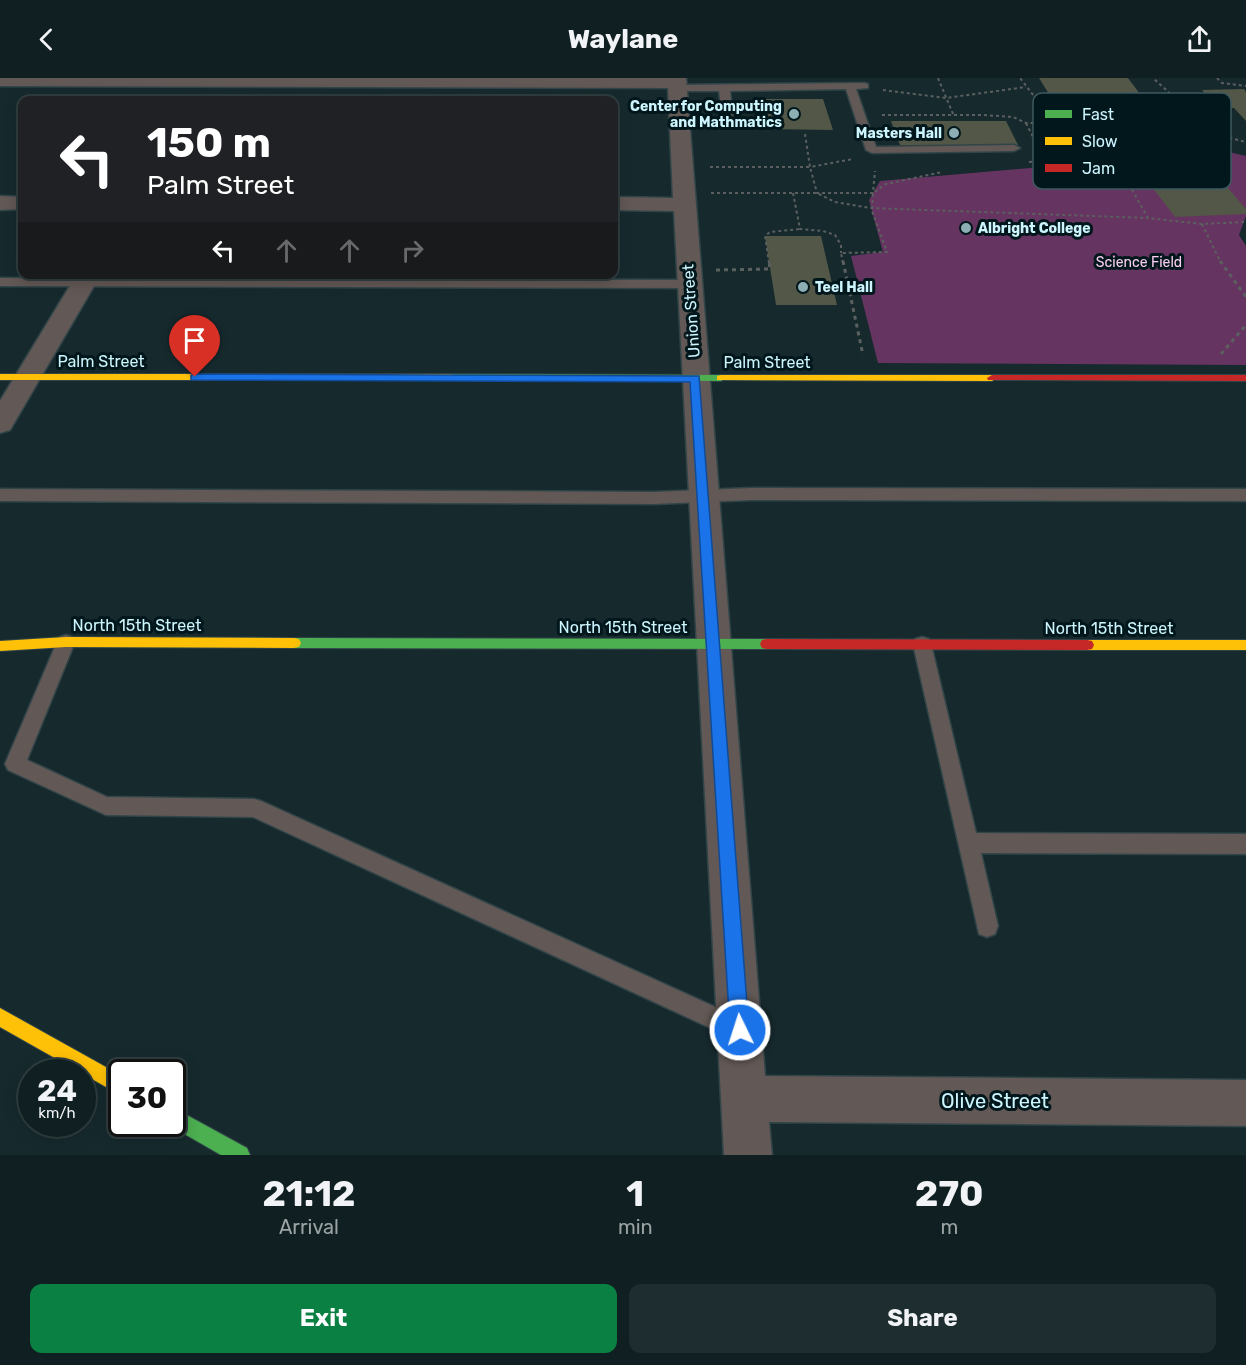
<!DOCTYPE html>
<style>
:root{--surface:#102022;--page:#1e2d2f;--text:#f1f3f6;--muted:#9ca3a5;--line:#303e40;--accent:#0b8043}
body{margin:0;font-family:Rubik,sans-serif;background:var(--page);color:var(--text);height:100vh;display:flex;flex-direction:column;font-size:22px;white-space:nowrap}
*{box-sizing:border-box;margin:0}
p{font-size:20px;color:var(--muted)}
.icon{flex:none;width:33px;height:33px;fill:none;stroke:currentColor;stroke-width:2;stroke-linecap:round;stroke-linejoin:round}
.map{position:relative;height:1077px;overflow:hidden}
.panel{display:flex;flex-direction:column;background:var(--surface);flex:1}
.panel>*{flex:none}
.hud{position:absolute;left:18px;top:18px;width:600px;height:183px;border-radius:12px;box-shadow:0 3px 15px #0003,0 0 0 2px var(--line);background:#202124;color:#fff;overflow:hidden}
.speed{position:absolute;left:18px;top:981px;display:flex;gap:12px;font-size:30px;font-weight:700;text-align:center}
.speed>*{display:grid;place-content:center;width:78px;height:78px;border-radius:50%;background:var(--surface);box-shadow:0 3px 15px #0003,0 0 0 2px var(--line);line-height:1}
.speed small{font-size:15px;font-weight:400}
.speed .limit{border:3px solid #111;border-radius:9px;background:#fff;color:#111}
.pin{position:absolute;display:grid;place-items:center;width:51px;height:51px;color:#fff;margin:-62px -26px;border-radius:50% 50% 50% 0;rotate:-45deg;box-shadow:0 0 6px #0007}
.pin .icon{rotate:45deg}
.me{position:absolute;width:66px;margin:-33px;rotate:356deg;stroke-linejoin:round;filter:drop-shadow(0 0 4px #0008)}
.turn{display:flex;align-items:center;gap:21px;height:126px;padding:0 30px;font-size:27px}
.turn .icon{width:78px;height:78px;stroke-width:2.5}
.turn b{display:block;font-size:42px;line-height:51px}
.lanes{display:flex;align-items:center;height:57px;padding:0 30px;background:#0003;justify-content:center;gap:30px;direction:ltr}
.lanes .off{opacity:.35}
.eta{display:flex;justify-content:space-evenly;align-items:center;height:102px;text-align:center}
.eta b{font-size:36px;font-weight:700;line-height:42px}
.action{display:flex;gap:12px;margin-top:auto;padding:12px 30px}
.action a{flex:1;height:69px;border-radius:12px;background:var(--accent);color:#fff;font-size:24px;font-weight:700;line-height:69px;text-align:center}
.action a+a{background:var(--page);color:var(--text)}
header{display:flex;justify-content:space-between;align-items:center;height:78px;padding:0 30px;background:var(--surface);font-size:27px;font-weight:700}
.map>svg:first-child{display:block}
.green{fill:#663460}
.building{fill:#525747}
.lines{fill:none;stroke-linecap:round;stroke-linejoin:round}
.lane-casing{stroke:#314549;stroke-width:3}
.street-casing{stroke:#314549;stroke-width:3}
.fast-casing{stroke:#314549;stroke-width:2}
.slow-casing{stroke:#314549;stroke-width:2}
.jam-casing{stroke:#314549;stroke-width:2}
.path-far1{stroke:#5c5f5f;stroke-width:2;stroke-dasharray:3 3;stroke-linecap:butt}
.path{stroke:#5c5f5f;stroke-width:3;stroke-dasharray:4 4;stroke-linecap:butt}
.lane{fill:#625855;fill-rule:evenodd}
.street{fill:#625855;fill-rule:evenodd}
.fast{fill:#4caf50;fill-rule:evenodd}
.slow{fill:#ffc107;fill-rule:evenodd}
.jam{fill:#c62828;fill-rule:evenodd}
.route{fill:#1a73e8;stroke:#114b97;stroke-width:1.5}
.poi-dot{fill:#8daeb5;stroke:#01171c;stroke-width:2}
.labels{text-anchor:middle;dominant-baseline:central;stroke-width:6;stroke-linejoin:round;paint-order:stroke}
.far-poi-label{font-size:14px;font-weight:bold;fill:#cdf5fe;stroke:#01171c;text-anchor:end}
.far-park-label{font-size:14px;fill:#fccff2;stroke:#01171c}
.street-label{font-size:16px;fill:#cdf5fe;stroke:#01171c}
.near-street-label{font-size:20px;fill:#cdf5fe;stroke:#01171c}
.key{fill:#01171c;stroke:#3e5a60;stroke-width:1.5}
.key-label{font-size:16px;fill:#cdf5fe}
</style>
<header><svg class="icon" aria-label="back" viewBox="0 0 24 24"><path d="M15 5l-7 7 7 7"/></svg>Waylane<svg class="icon" aria-label="share" viewBox="0 0 24 24"><path d="M12 15V3M7 8l5-5 5 5M5 13v7h14v-7"/></svg></header>
<div class="map">
<svg width="1246" height="1077" viewBox="0 0 1246 1077">
<rect width="100%" height="100%" fill="#162a2e"/>
<!-- green -->
<path class="green" d="M1224,73L1246,78V138L1239,157L1246,168V287L878,285L851,178L883,174L869,122L880,103Z"/>
<!-- building -->
<path class="building" d="M1039,0H1128L1149,28H1079L1086,40H1064Z
M1244,11L1246,14V43L1234,30H1218L1202,12Z
M757,21H823L833,52L763,51Z
M891,43H1006L1018,67H900Z
M1192,93L1193,97L1216,96L1246,131V136L1175,139L1143,97Z
M765,158H821L837,227H776Z"/>
<g class="lines">
<!-- lane casing -->
<g class="lane-casing">
<path id="lane" d="M864,5L868,6V10L856,11L876,69L1014,67L1020,70L1014,73L872,75L866,72L846,11L730,13L733,44L728,47L723,44L719,13H678L673,10L678,7Z
M0,200L689,202L696,206L689,210L0,208Z
M751,410L1246,411V423L751,422L654,426L0,423V411L654,414Z
M66,557L72,559L75,564L27,682L107,719L254,721L261,723L746,943L750,951L746,959L738,963L730,959L253,739L106,737L8,692L5,686L57,564L60,559Z
M922,559L929,561L931,566L976,755L1246,756V776L981,775L998,848L995,856L987,859L979,856L913,566L915,561Z"/>
</g>
<!-- street casing -->
<g class="street-casing">
<path id="street" d="M0,0H686L765,998L1246,1002V1048L769,1044L772,1077H724L674,133L614,132V119L673,120L668,10L0,8Z
M0,118L22,119V131L0,132Z
M77,196H101L10,352L0,355V323Z"/>
</g>
<!-- fast casing -->
<g class="fast-casing">
<path id="fast" d="M450,296L721,297L726,300L721,303L446,301L445,299Z
M294,560L767,561L772,562L774,566L772,570L767,571L294,570L289,569L287,565L289,561Z
M172,1029L247,1070L250,1077H221L167,1046H172Z"/>
</g>
<!-- slow casing -->
<g class="slow-casing">
<path id="slow" d="M0,296H450L455,299L450,302H0Z
M721,297H992L997,300L992,303L717,302V298Z
M66,559L294,560L299,561L301,565L299,569L294,570L66,569L0,573V563Z
M1087,562H1246V572H1087L1082,571L1080,567L1082,563Z
M0,930L122,998V1018L0,949Z"/>
</g>
<!-- jam casing -->
<g class="jam-casing">
<path id="jam" d="M992,297H1246V303L988,302L987,300Z
M767,561L1087,562L1092,563L1094,567L1092,571L1087,572L767,571L762,570L760,566L762,562Z"/>
</g>
<!-- path-far1 -->
<path class="path-far1" d="M938,0L953,36
M1217,0L1222,5L1246,8
M883,12L946,20L1026,9
M882,37H983L1013,39L1026,45H1055L1020,0
M1026,45L1033,59
M1206,54L1246,64
M805,56L810,89L853,81
M1187,64L1196,82C1171,86 1142,77 1126,101L1148,140L1202,146L1246,144
M1037,65L1054,72L1138,76L1177,71L1190,61L1206,54L1184,28L1153,0
M1107,73L1113,83
M1067,80L1113,83L1126,101L1094,99L1041,83Z
M1113,83L1145,84
M1029,84L1041,83
M710,89H810L817,115H873L875,93
M711,115H817L835,124L870,130L1148,140
M793,115L800,151L823,153L835,157L841,167V175
M1202,146L1221,185
M769,185L765,158L770,154L800,151
M843,185L841,175L887,174L872,133L873,115L886,106L942,94"/>
<!-- path -->
<path class="path" d="M843,183L863,277
M1220,183L1246,219
M716,192L770,191L769,183
M1221,276L1246,247"/>
<!-- lane -->
<use href="#lane" class="lane"/>
<!-- street -->
<use href="#street" class="street"/>
<!-- fast -->
<use href="#fast" class="fast"/>
<!-- slow -->
<use href="#slow" class="slow"/>
<!-- jam -->
<use href="#jam" class="jam"/>
</g>
<!-- route -->
<path class="route" d="M195,296L699,298L749,952L746,958L740,961L733,958L730,952L690,304L191,302V297Z"/>
<!-- markers -->
<g class="poi-dot">
<circle cx="794" cy="36" r="6"/>
<circle cx="954" cy="55" r="6"/>
<circle cx="966" cy="150" r="6"/>
<circle cx="803" cy="209" r="6"/>
</g>
<g class="labels">
<!-- far-poi labels -->
<g class="far-poi-label">
<text x="782" y="28">Center for Computing<tspan x="782" dy="16">and Mathmatics</tspan></text>
<text x="942" y="55">Masters Hall</text>
<text x="978" y="150" text-anchor="start">Albright College</text>
<text x="815" y="209" text-anchor="start">Teel Hall</text>
</g>
<!-- far-park labels -->
<g class="far-park-label">
<text x="1139" y="184">Science Field</text>
</g>
<!-- street labels -->
<g class="street-label">
<text transform="translate(691 233) rotate(-94)">Union Street</text>
<text x="101" y="283">Palm Street</text>
<text x="767" y="284">Palm Street</text>
<text x="137" y="547">North 15th Street</text>
<text x="623" y="549">North 15th Street</text>
<text x="1109" y="550">North 15th Street</text>
</g>
<!-- near-street labels -->
<g class="near-street-label">
<text x="995" y="1023">Olive Street</text>
</g>
</g>
<!-- legend -->
<rect x="1033" y="15" width="198" height="96" rx="9" class="key"/>
<rect x="1045" y="32" width="27" height="8" fill="#4caf50"/>
<rect x="1045" y="59" width="27" height="8" fill="#ffc107"/>
<rect x="1045" y="86" width="27" height="8" fill="#c62828"/>
<g class="key-label">
<text x="1082" y="42">Fast</text>
<text x="1082" y="69">Slow</text>
<text x="1082" y="96">Jam</text>
</g>
</svg>
<div class="speed"><div>24<small>km/h</small></div><div class="limit">30</div></div>
<div class="pin" style="left:195px;top:299px;background:#d93025"><svg class="icon" aria-label="arrive" viewBox="0 0 24 24"><path d="M6 21V4h12l-3 4 3 4H6"/></svg></div>
<svg class="me" style="left:740px;top:952px" viewBox="-20 -20 40 40"><circle r="17" fill="#1a73e8" stroke="#fff" stroke-width="3"/><path d="M0-11L8 9 0 5-8 9z" fill="#fff"/></svg>
<div class="hud">
<div class="turn"><svg class="icon" aria-label="left" viewBox="0 0 24 24"><path d="M17 20v-9H6M10 6l-5 5 5 5"/></svg><div><b>150 m</b>Palm Street</div></div>
<div class="lanes"><svg class="icon" aria-label="left" viewBox="0 0 24 24"><path d="M17 20v-9H6M10 6l-5 5 5 5"/></svg><svg class="icon off" aria-label="ahead" viewBox="0 0 24 24"><path d="M12 20V5M6 11l6-6 6 6"/></svg><svg class="icon off" aria-label="ahead" viewBox="0 0 24 24"><path d="M12 20V5M6 11l6-6 6 6"/></svg><svg class="icon off" aria-label="right" viewBox="0 0 24 24"><path d="M7 20v-9h11M14 6l5 5-5 5"/></svg></div>
</div>
</div>
<section class="panel">
<div class="eta">
<div><b>21:12</b><p>Arrival</p></div>
<div><b>1</b><p>min</p></div>
<div><b>270</b><p>m</p></div>
</div>
<div class="action"><a>Exit</a><a>Share</a></div>
</section>
